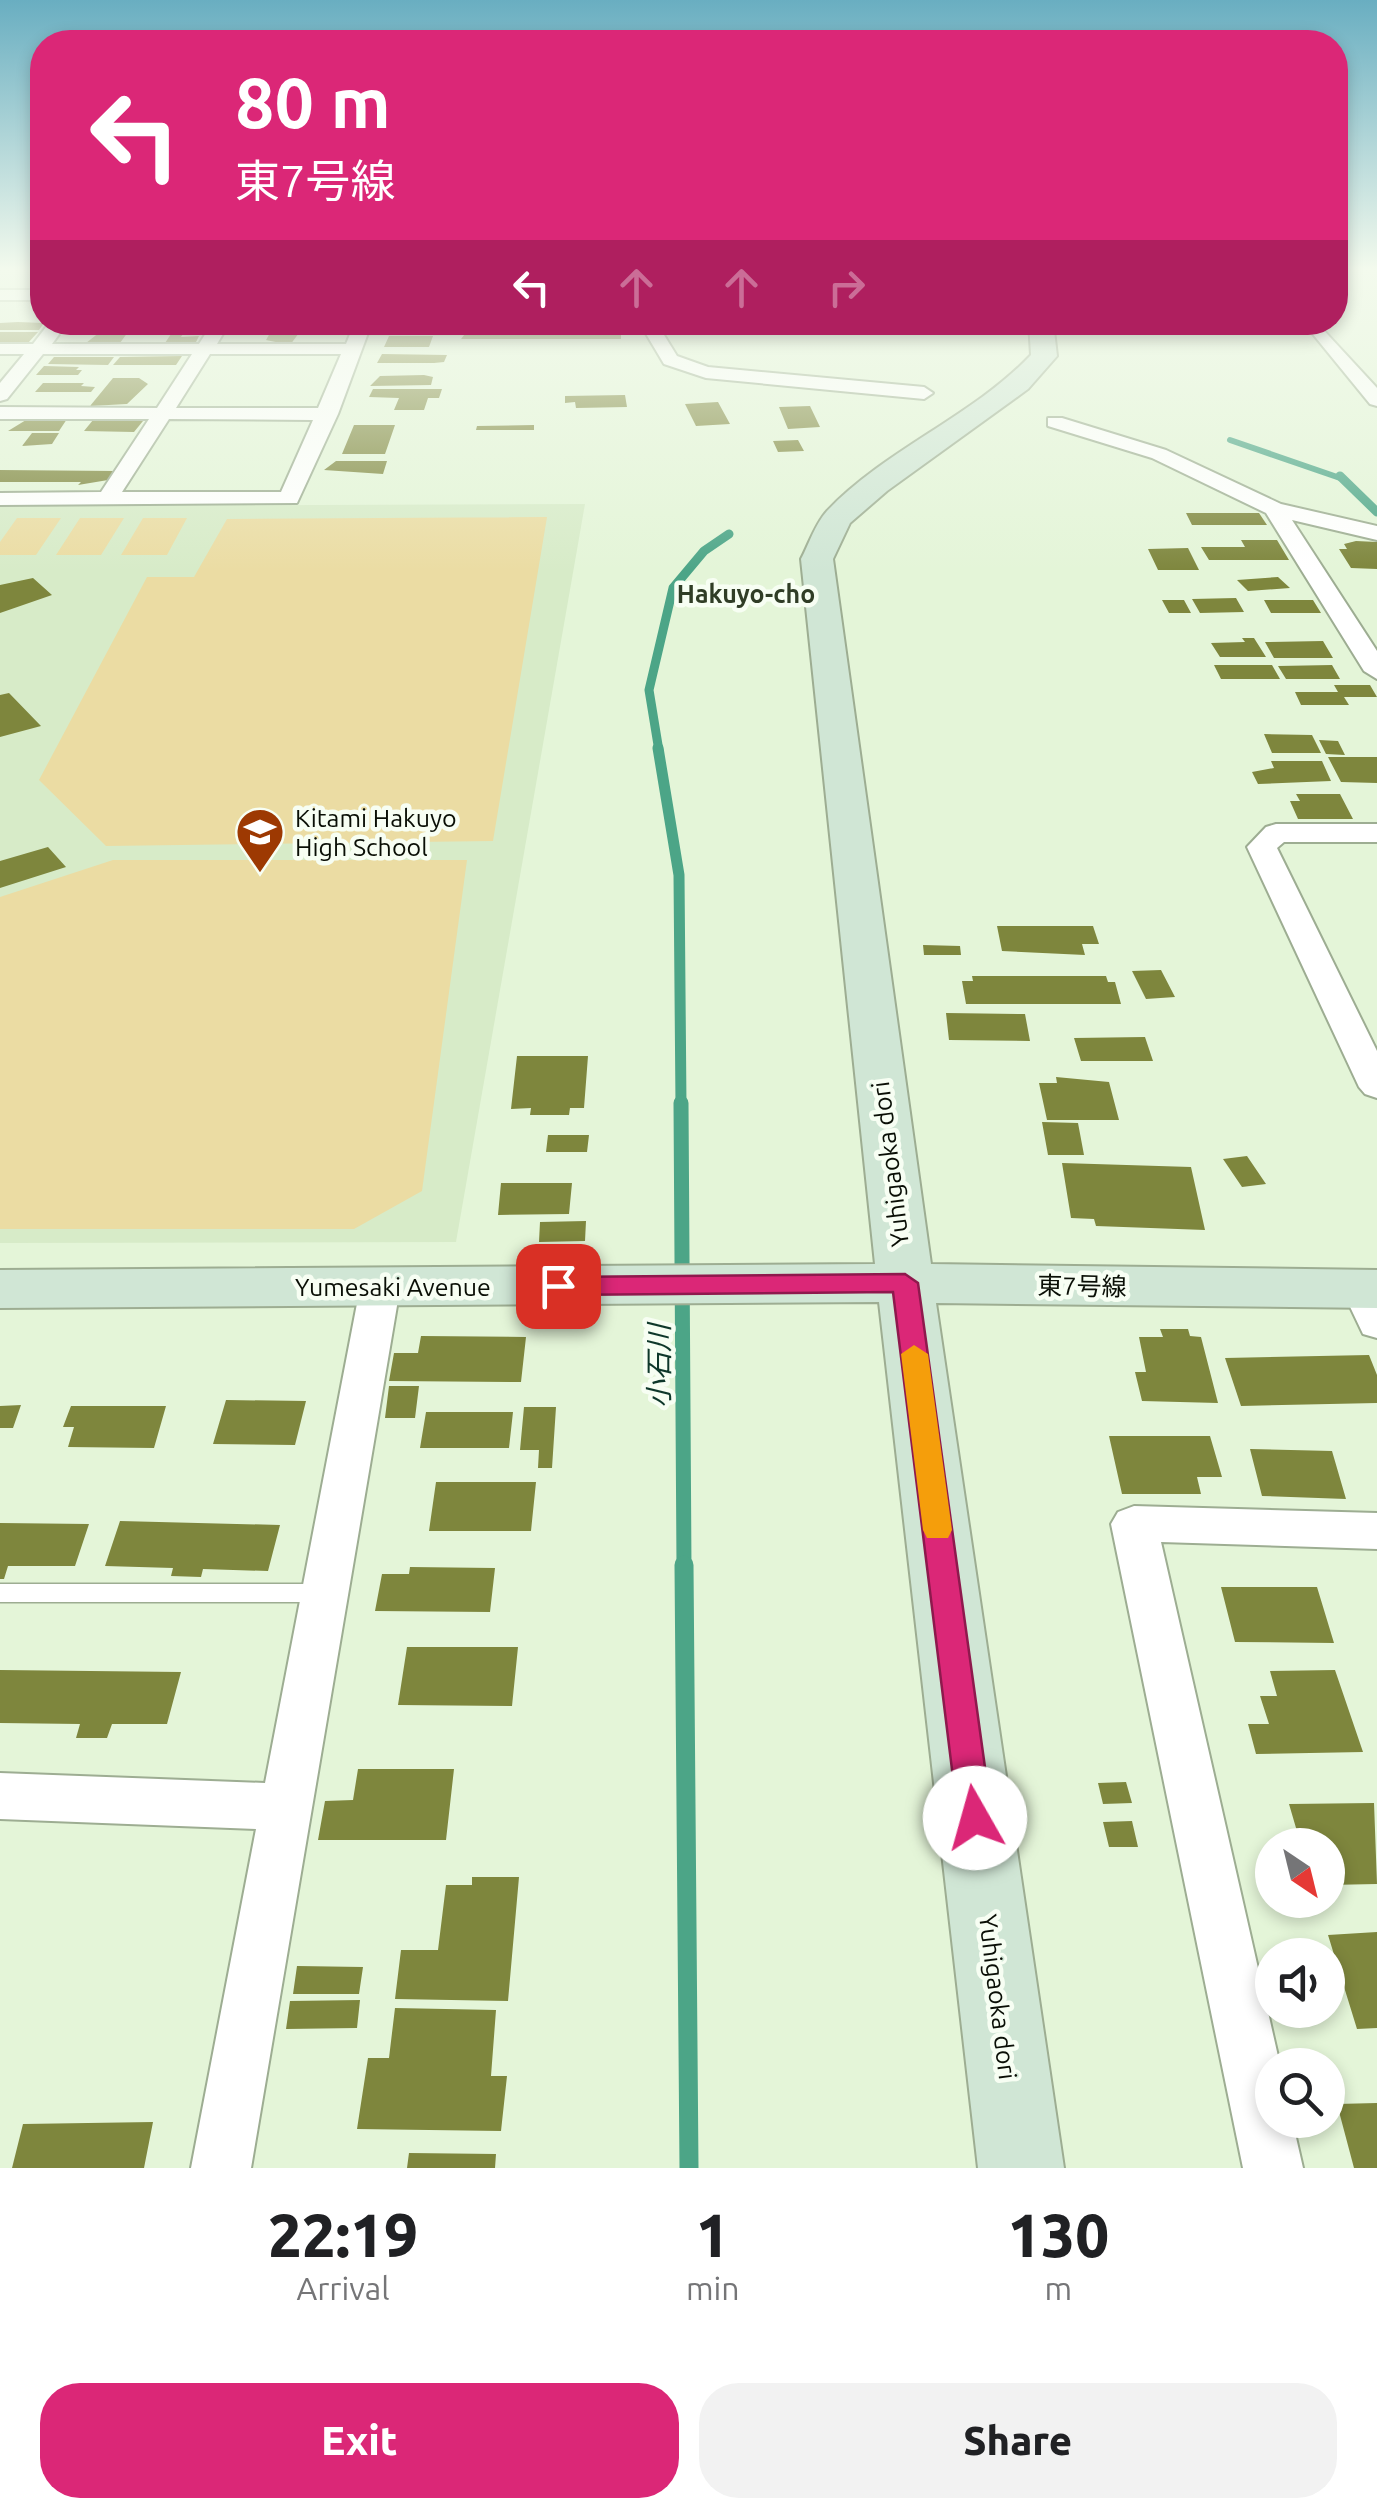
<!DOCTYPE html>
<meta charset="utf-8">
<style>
:root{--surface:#fff;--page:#f2f2f2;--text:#202124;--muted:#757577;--accent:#db2777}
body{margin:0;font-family:Ubuntu,"Noto Sans JP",sans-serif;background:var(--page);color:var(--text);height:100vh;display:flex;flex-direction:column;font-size:38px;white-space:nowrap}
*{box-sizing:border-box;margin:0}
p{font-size:32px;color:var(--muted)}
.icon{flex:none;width:55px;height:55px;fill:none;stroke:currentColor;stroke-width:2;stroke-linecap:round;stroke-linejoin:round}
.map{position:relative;height:2168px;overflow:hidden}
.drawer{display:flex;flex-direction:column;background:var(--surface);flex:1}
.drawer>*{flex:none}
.top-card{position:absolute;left:30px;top:30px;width:1318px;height:305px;border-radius:40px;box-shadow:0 5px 15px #0003;background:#db2777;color:#fff;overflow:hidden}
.needle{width:65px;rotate:145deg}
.buttons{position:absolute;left:1255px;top:1828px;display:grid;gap:20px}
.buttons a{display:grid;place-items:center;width:90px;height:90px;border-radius:50%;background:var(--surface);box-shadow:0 5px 15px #0003;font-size:50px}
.pin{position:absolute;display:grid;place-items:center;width:85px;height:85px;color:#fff;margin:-42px;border-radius:20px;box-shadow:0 5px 15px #0006}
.me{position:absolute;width:110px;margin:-55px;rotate:353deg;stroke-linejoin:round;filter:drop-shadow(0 0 8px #0008)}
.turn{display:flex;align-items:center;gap:35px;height:210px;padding:0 40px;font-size:45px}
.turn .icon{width:130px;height:130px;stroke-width:2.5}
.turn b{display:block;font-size:70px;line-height:85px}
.lanes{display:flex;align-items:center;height:95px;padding:0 40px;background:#0003;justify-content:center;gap:50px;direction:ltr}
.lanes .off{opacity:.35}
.eta{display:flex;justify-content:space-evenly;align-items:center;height:170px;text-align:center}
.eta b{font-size:60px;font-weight:800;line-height:70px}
.button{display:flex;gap:20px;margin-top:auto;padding:20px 40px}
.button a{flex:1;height:115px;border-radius:40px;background:var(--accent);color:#fff;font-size:40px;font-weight:800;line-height:115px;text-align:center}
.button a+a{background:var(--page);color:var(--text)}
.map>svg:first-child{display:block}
.built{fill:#d7ebc8}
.green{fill:#ebdca3}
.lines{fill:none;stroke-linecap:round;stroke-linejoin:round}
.stream-far4{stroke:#4ca587;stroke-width:6}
.stream-far3{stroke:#4ca587;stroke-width:9}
.stream-far2{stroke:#4ca587;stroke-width:11}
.stream-far1{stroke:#4ca587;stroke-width:15}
.stream{stroke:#4ca587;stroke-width:19}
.building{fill:#7e863d}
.lane-casing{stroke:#9dad92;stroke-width:3}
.street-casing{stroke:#9dad92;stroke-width:4}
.secondary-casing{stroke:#9dad92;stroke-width:4}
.lane{fill:#fff;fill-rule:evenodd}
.street{fill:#fff;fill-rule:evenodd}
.secondary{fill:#d0e6d5;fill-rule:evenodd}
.route{fill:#db2777;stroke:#8e194d;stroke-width:2.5}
.slow{fill:#f59e0b}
.labels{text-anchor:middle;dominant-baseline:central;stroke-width:9;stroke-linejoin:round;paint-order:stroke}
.far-quarter-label{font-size:25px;font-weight:bold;fill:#303d26;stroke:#f7fef3}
.poi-label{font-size:25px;fill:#090e05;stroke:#f7fef3;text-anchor:start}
.street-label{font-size:25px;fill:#090e05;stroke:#f7fef3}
.water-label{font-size:28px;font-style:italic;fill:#0e372a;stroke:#f7fef3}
</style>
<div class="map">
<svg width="1377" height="2168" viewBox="0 0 1377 2168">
<rect width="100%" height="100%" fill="#e4f5d8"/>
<!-- built -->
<path class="built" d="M585,504L456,1242L0,1243V506Z"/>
<!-- green -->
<path class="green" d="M547,517L493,841L106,846L39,780L147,577H194L227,519Z
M17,518H61L36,555H0V542Z
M80,518H124L101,555H56Z
M143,518H187L167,555H121Z
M113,860H467L422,1191L354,1229H0V897Z"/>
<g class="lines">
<!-- stream-far4 -->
<path class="stream-far4" d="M1230,440L1343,479"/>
<!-- stream-far3 -->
<path class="stream-far3" d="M1340,476L1377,512
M659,751L649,690L673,588L704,551L729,534"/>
<!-- stream-far2 -->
<path class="stream-far2" d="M658,748L679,875L681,1105"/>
<!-- stream-far1 -->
<path class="stream-far1" d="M681,1103L684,1567"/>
<!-- stream -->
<path class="stream" d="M684,1565L689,2168"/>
</g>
<!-- building -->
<path class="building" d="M0,323L18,322L44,323L39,330H0Z
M190,323L181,337L199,336L196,342L165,343L173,331H140L145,324Z
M255,324H298L294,331H251Z
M468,330H619L621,335V339H461Z
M0,332H38L28,343H0Z
M100,332H128L120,343H86Z
M270,333H299L290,345L266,340Z
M389,336H433L429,347H384Z
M382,354L447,355L444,362L434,363H377Z
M182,356L176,365H113L120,357Z
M54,357H114L108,365L48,364Z
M44,366L79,367L76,370H82L78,375H36Z
M380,376L424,375L433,377L431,385L370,386Z
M113,378H139L148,384L127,404L90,406Z
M43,383H84L81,386L95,387L91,392H35Z
M373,389H442L439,398H428L424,410H394L399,398L369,397Z
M625,395L627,407L576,408L575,402L565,403V396Z
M718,402L730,424L696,426L685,404Z
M810,406L820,427L788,429L779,407Z
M67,419L59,431H8L26,420Z
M93,420L143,421L134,432L84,431Z
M354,425H395L385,454H342Z
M534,425V430H476L477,426Z
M32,433H59L52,444L22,446Z
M798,440L804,451L778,452L773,441Z
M336,461H387L383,474L324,470Z
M0,470L115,471L108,480L78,485L81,482H0Z
M1186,513H1259L1267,525H1192Z
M1241,540H1277L1289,560H1209L1201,547H1245Z
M1356,541L1377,542V569L1351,568L1339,549H1347L1344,544Z
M1188,548L1199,570H1158L1148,549Z
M1278,577L1290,588L1248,591L1237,580Z
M33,578L52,595L0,613V585Z
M1236,598L1244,612L1200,613L1192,599Z
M1162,600H1184L1191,613H1169Z
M1264,600H1313L1321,613H1271Z
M1242,638H1254L1266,657H1220L1211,643L1245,642Z
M1323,641L1333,658H1274L1265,642Z
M1214,665H1272L1280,679H1221Z
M1332,665L1340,679H1286L1278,666Z
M1334,685H1370L1377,697H1344L1349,705H1301L1295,692H1338Z
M9,693L41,726L0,737V695Z
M1264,734L1312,735L1321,753H1272Z
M1319,740L1338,741L1345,755L1326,754Z
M1328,757H1377V783L1341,782Z
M1271,761H1322L1331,781L1258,784L1252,772L1274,768Z
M1296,794H1340L1353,819H1298L1290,801H1300Z
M48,847L66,867L0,888V861Z
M997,926H1093L1099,944H1082L1085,955L1002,951Z
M923,945L960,946L961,955H924Z
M1161,970L1175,997L1146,999L1132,971Z
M972,976H1106L1108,982H1115L1121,1004H966L962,981H973Z
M946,1013L1025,1014L1030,1041L949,1040Z
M1145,1037L1153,1061H1081L1074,1038Z
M517,1056H588L584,1108H570L569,1115H530L531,1108L511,1109Z
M1056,1077L1109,1082L1119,1120H1047L1039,1083H1057Z
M1042,1122L1078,1123L1084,1155H1048Z
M548,1135H589L587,1152H546Z
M1247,1156L1266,1184L1242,1187L1223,1159Z
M1062,1163L1191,1167L1205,1230L1096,1226L1094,1219L1071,1218Z
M501,1183H572L569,1214L498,1215Z
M586,1221L585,1241L539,1242L540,1222Z
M1160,1329H1188L1190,1336L1201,1337L1218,1403L1142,1401L1135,1372H1146L1139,1337H1163Z
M421,1336L526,1337L521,1382L389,1381L394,1353H418Z
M1369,1355L1377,1375V1403L1241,1406L1225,1358Z
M389,1386H419L415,1418H385Z
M226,1400L306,1401L295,1445L213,1444Z
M21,1405L13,1428H0V1406Z
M71,1406H166L154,1448L68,1447L74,1427H63Z
M524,1407H556L552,1468H538L539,1450H520Z
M426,1412H513L509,1448H420Z
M1109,1436H1210L1222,1477H1197L1201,1494H1122Z
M1250,1449L1332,1451L1346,1499L1262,1496Z
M436,1482H536L531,1531H429Z
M120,1521L280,1525L268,1571L203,1569L201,1577L171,1576L173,1568L105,1566Z
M0,1523L89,1524L75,1566H8L4,1579H0Z
M410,1567L495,1568L490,1612L375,1611L382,1574H409Z
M1221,1587H1317L1334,1643L1235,1642Z
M407,1647H518L512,1706L398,1705Z
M0,1670L181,1672L167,1724H112L107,1738H76L80,1724L0,1723Z
M1335,1670L1363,1752L1256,1754L1248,1724H1269L1260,1696H1277L1270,1671Z
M358,1769H454L446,1840H318L325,1801L353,1800Z
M1126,1782L1132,1803L1103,1804L1098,1783Z
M1374,1803L1377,1884L1328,1885V1845H1301L1289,1804Z
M1132,1821L1138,1847H1109L1103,1822Z
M472,1877H519L508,2001L395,1999L401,1950H438L446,1885H472Z
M1377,1932V2028L1357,2029L1328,1935Z
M297,1966L363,1967L359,1994H293Z
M360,2000L357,2028L286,2029L290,2001Z
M395,2008L496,2010L491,2076H507L501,2131L357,2129L368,2058H389Z
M1377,2103V2168H1354L1337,2104Z
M153,2122L144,2168H12L23,2124Z
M409,2153L496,2154L495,2168H407Z"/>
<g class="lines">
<!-- lane casing -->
<g class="lane-casing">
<path id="lane" d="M0,1584H323L331,1586L335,1593L331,1600L323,1602H0Z"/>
</g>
<!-- street casing -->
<g class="street-casing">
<path id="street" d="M0,290H42V300H0Z
M50,322H68L52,344H199L213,322H230L217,344H346L355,322H372L338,414L297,503L0,505V493L101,492L149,419H0V407L157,408L192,354H43L7,399L0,401V383L24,354H0V344H33ZM210,354H341L318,408H176ZM169,419L313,420L281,492H122Z
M639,322H656L677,356L708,367L924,387L933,393L924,399L706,378L664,364Z
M1041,322L1317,323L1377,388V406L1370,404L1312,333L1044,332L1035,327Z
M1048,418H1062L1166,450L1281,504L1377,526V540L1292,520L1377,651V679L1364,671L1266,513L1152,458L1048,426Z
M1276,824H1377V842H1284L1277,848L1377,1051V1098L1365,1094L1359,1087L1247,847L1266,827Z
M380,1274L394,1278L400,1288L251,2168H191L256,1829L0,1819V1773L265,1783L360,1288L366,1278Z
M1362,1276L1377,1282V1338L1363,1334L1342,1290L1348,1280Z
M1134,1506L1377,1513V1549L1161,1542L1280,2065H1272V2120H1292L1303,2168H1243L1111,1524L1118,1512Z"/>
</g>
<!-- secondary casing -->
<g class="secondary-casing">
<path id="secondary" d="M1029,322H1053L1057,356L1028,389L887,491L850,523L833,559L931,1264L1377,1270V1308L936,1303L1064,2168H978L879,1302L0,1308V1270L875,1264L801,559C809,544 815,524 827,511C886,449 972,417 1031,355Z"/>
</g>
<!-- lane -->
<use href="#lane" class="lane"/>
<!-- street -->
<use href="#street" class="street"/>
<!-- secondary -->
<use href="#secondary" class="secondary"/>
</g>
<!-- sky -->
<linearGradient id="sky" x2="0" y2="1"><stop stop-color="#69aec1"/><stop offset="0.47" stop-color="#f3faed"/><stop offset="1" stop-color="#f3faed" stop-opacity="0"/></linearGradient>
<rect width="1377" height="572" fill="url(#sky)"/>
<!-- route -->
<path class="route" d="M905,1274L918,1283L992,1818L987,1829L975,1833L963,1829L958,1818L893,1292L558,1295L545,1286L558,1277Z"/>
<!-- slow -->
<path class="slow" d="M914,1345L928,1354L952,1530L948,1538H927L923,1530L901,1354Z"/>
<!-- icons -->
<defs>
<g id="school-pin" transform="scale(2.5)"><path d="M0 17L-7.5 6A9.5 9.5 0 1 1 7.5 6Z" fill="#9d3902" stroke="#f7fef3"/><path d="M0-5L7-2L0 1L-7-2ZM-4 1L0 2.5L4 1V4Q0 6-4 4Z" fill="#fff"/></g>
</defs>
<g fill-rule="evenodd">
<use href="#school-pin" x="260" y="832"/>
</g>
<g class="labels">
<!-- far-quarter labels -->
<g class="far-quarter-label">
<text x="746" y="594">Hakuyo-cho</text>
</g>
<!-- poi labels -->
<g class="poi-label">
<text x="295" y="818">Kitami Hakuyo<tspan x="295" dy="29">High School</tspan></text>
</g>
<!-- street labels -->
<g class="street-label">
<text transform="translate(890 1164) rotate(-97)">Yuhigaoka dori</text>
<text transform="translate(1082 1286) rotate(1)">東7号線</text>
<text x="393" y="1287">Yumesaki Avenue</text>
<text transform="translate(998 1997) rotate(83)">Yuhigaoka dori</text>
</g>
<!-- water labels -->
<g class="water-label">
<text transform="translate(658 1366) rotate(-90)">小石川</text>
</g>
</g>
</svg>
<div class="buttons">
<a><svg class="needle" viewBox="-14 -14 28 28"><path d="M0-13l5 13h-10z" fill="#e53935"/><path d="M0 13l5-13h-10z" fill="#757577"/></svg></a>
<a><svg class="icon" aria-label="sound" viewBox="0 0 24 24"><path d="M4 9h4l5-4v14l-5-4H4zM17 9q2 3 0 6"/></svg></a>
<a><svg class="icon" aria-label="search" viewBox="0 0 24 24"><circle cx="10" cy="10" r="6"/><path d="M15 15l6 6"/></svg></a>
</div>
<div class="pin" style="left:558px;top:1286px;background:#d93025"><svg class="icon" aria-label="arrive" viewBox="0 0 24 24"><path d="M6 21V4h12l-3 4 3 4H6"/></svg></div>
<svg class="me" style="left:975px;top:1818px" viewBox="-20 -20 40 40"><circle r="19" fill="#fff"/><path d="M0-13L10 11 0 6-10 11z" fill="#db2777"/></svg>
<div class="top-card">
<div class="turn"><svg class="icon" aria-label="left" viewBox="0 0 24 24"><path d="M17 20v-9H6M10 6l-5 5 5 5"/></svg><div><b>80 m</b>東7号線</div></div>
<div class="lanes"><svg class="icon" aria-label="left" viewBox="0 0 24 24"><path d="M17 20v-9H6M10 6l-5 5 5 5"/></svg><svg class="icon off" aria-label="ahead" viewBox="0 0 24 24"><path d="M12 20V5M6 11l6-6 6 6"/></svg><svg class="icon off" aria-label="ahead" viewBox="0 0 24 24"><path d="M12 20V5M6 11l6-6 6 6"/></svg><svg class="icon off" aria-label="right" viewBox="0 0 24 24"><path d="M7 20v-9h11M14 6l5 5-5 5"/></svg></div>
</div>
</div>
<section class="drawer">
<div class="eta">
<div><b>22:19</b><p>Arrival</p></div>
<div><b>1</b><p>min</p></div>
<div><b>130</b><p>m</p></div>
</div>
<div class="button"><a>Exit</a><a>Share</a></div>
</section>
